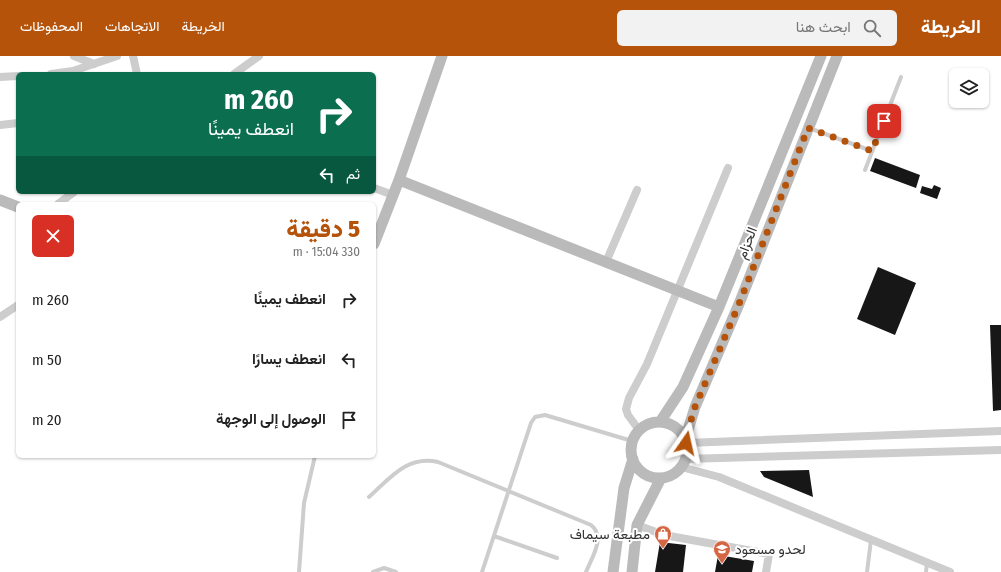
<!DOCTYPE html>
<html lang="ar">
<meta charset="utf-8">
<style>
:root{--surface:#fff;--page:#f2f2f2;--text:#222;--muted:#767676;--accent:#b45309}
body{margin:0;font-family:"Fira Sans Condensed",Vazirmatn,sans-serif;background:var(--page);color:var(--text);direction:rtl;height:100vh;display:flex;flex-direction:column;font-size:15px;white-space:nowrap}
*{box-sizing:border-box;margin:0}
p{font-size:13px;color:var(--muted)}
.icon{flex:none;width:22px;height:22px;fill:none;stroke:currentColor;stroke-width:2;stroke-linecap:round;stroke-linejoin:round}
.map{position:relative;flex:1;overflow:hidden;direction:ltr}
.details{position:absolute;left:16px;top:146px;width:360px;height:256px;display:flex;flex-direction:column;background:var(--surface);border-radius:6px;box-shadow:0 1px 3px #0004;direction:rtl}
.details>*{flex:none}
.guide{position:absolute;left:16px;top:16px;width:360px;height:122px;border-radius:6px;box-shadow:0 1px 3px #0004;direction:rtl;background:#0b6e4f;color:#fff;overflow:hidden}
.buttons{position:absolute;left:949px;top:12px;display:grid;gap:8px}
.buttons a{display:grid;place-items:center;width:40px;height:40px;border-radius:6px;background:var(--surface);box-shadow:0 1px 3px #0004;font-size:20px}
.pin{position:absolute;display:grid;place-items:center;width:34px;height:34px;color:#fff;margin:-17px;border-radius:8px;box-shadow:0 2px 6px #0006}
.me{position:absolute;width:44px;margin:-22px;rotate:11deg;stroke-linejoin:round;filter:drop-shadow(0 0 3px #0008)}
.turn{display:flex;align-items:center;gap:14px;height:84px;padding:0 16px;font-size:18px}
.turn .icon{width:52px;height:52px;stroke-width:2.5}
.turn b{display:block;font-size:28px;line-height:34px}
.then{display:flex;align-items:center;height:38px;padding:0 16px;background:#0003;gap:8px;font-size:15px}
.round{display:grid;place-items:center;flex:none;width:42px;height:42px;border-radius:6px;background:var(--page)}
.head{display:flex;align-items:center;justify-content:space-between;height:68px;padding:0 16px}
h1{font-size:24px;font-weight:800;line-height:30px;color:var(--accent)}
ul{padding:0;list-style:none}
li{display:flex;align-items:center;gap:12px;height:60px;padding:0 16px}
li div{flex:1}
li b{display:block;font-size:15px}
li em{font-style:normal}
header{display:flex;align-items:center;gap:24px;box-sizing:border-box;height:56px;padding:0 20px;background:var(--accent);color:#fff}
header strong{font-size:19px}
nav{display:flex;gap:22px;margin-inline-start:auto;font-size:14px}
.search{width:280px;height:36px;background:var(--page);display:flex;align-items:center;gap:10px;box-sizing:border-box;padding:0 14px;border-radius:6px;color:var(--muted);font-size:15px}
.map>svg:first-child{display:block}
.building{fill:#171717}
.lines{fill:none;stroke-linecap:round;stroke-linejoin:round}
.lane{stroke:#cdcdcd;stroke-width:4}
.street{stroke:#cdcdcd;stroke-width:8}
.secondary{stroke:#bababa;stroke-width:11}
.route{stroke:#b45309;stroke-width:7;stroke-dasharray:0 12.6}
.labels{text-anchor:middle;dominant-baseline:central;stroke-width:4;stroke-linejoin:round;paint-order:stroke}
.street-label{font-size:14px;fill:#303030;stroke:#fff}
.poi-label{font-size:14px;fill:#303030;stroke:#fff;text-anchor:end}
</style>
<header>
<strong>الخريطة</strong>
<div class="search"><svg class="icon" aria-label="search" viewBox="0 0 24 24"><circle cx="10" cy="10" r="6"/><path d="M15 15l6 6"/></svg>ابحث هنا</div>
<nav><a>الخريطة</a><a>الاتجاهات</a><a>المحفوظات</a></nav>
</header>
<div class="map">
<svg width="1001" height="516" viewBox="0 0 1001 516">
<rect width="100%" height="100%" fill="#fff"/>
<!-- building -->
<path class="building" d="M875,102L920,119L916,132L870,115Z
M934,129L941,132L937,143L920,137L922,130L932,133Z
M878,211L916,227L895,279L857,263Z
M990,269H1001V354L993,355Z
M809,414L813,441L764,421L760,415Z
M660,486L686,489L683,516H655Z
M718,499L754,505L752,516H715Z"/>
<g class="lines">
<!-- lane -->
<path class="lane" d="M809,72L872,95
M865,114L901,21
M369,441C390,422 407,399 438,406L591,469C606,481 592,501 586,516
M494,480L557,502
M299,516L304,447L315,400
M373,516L384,512L396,516
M482,516L531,367L535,361L545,359L632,385
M867,516L871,484
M926,516L927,507"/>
<!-- street -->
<path class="street" d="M74,0L94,8
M133,0L137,18
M51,18L73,15L117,0
M234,18L259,0
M0,21L18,20
M0,69L18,67
M374,132L393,139
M58,148L74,136
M606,206L637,134
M0,261L18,249
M639,374L628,359L626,353L629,342L647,308L728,112
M686,387L1001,375
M685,403L1001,394
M681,411L719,421L950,516
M637,469L664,479L769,498L766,516"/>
<!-- secondary -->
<path class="secondary" d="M399,124L719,251
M0,144L18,151
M374,188L399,124L442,0
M660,366L683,331L719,251L821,0
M631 394a28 28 0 1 1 56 0a28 28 0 1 1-56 0Z
M685,384L695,351L739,248L837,0
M613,516L624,432L633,403
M632,516L637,469L661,422"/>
</g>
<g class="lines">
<!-- route -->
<path class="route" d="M686,387L685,384L695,351L739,248L808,72L872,95L884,65"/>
</g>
<!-- icons -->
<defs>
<g id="shop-pin" transform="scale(0.9)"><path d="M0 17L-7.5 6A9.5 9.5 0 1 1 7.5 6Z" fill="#d56644" stroke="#fff"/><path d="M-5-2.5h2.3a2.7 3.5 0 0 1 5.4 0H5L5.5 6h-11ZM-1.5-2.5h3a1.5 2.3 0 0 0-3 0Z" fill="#fff"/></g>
<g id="school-pin" transform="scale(0.9)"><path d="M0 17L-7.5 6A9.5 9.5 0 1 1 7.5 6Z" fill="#d56644" stroke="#fff"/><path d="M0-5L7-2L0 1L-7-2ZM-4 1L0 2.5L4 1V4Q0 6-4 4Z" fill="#fff"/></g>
</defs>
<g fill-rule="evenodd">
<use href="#shop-pin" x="663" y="478"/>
<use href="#school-pin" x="722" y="493"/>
</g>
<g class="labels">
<!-- street labels -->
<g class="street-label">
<text transform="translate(747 187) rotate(-69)">الحزام</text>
</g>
<!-- poi labels -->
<g class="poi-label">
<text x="650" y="478">مطبعة سيماف</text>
<text x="735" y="493" text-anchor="start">لحدو مسعود</text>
</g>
</g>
</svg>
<div class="buttons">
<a><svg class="icon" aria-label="layers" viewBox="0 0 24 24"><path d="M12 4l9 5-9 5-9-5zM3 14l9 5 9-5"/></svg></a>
</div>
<div class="pin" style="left:884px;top:65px;background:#d93025"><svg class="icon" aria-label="arrive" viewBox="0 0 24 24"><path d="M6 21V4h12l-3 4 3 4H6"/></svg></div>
<svg class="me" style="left:686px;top:387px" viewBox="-20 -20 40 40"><path d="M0-17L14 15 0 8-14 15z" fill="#b45309" stroke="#fff" stroke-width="4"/></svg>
<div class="guide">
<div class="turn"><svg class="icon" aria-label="right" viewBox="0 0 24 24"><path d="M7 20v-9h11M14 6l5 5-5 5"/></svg><div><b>260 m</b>انعطف يمينًا</div></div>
<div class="then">ثم<svg class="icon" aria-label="left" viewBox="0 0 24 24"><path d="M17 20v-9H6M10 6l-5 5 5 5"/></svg></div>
</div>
<section class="details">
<div class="head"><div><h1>5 دقيقة</h1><p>330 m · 15:04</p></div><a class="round" style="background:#d93025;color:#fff"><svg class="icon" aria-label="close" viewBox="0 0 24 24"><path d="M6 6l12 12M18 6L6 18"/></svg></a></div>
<ul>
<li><svg class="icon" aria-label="right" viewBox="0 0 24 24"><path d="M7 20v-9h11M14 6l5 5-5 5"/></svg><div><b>انعطف يمينًا</b></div><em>260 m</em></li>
<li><svg class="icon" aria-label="left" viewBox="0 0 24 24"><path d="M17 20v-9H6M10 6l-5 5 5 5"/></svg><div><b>انعطف يسارًا</b></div><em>50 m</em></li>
<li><svg class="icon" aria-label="arrive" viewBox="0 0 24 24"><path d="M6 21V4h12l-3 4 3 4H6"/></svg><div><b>الوصول إلى الوجهة</b></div><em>20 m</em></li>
</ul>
</section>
</div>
